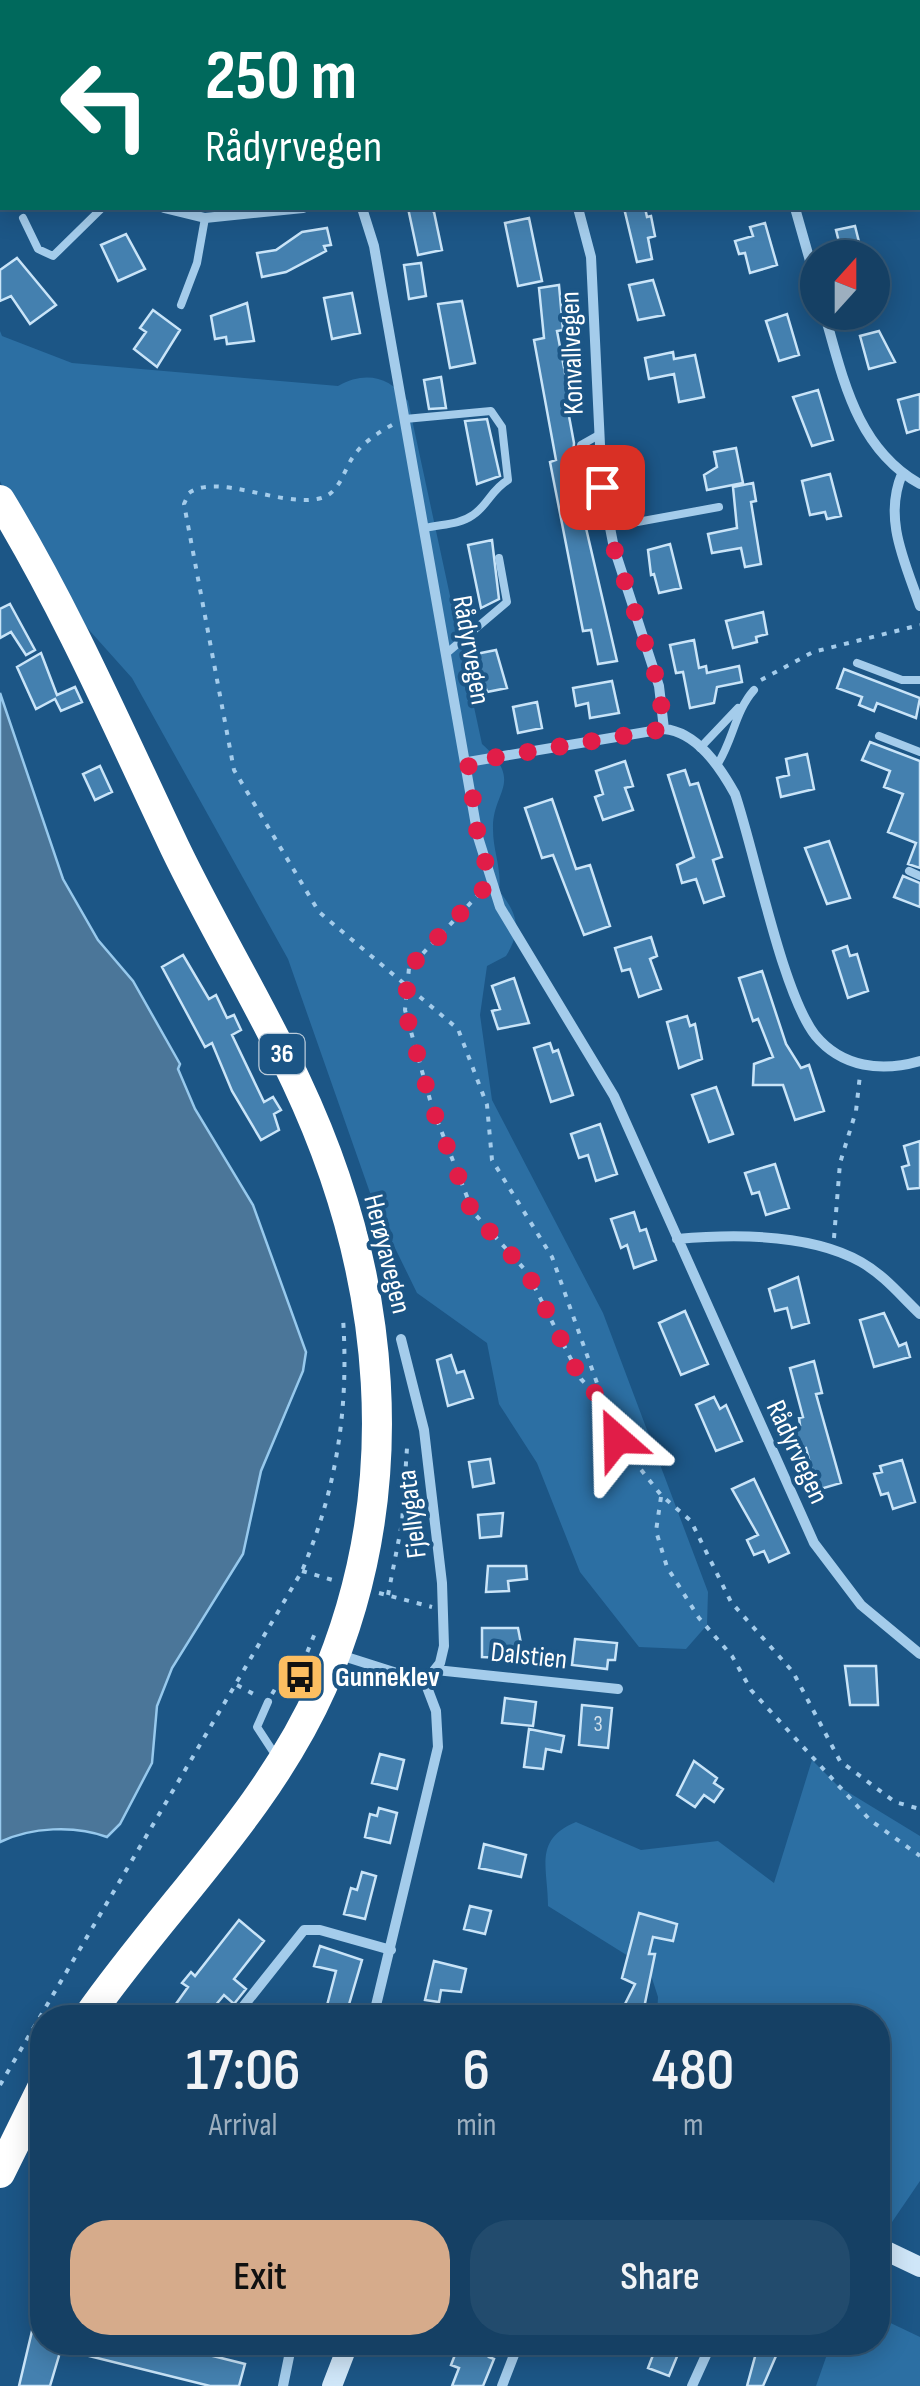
<!DOCTYPE html>
<meta charset="utf-8">
<style>
:root{--surface:#154064;--page:#224b6d;--text:#f1f3f6;--muted:#9dafbf;--line:#345978;--accent:#d6ab8b}
body{margin:0;font-family:"Sofia Sans Condensed",sans-serif;background:var(--page);color:var(--text);height:100vh;display:flex;flex-direction:column;font-size:38px;white-space:nowrap}
*{box-sizing:border-box;margin:0}
p{font-size:32px;color:var(--muted)}
.icon{flex:none;width:55px;height:55px;fill:none;stroke:currentColor;stroke-width:2;stroke-linecap:round;stroke-linejoin:round}
.map{position:relative;flex:1;overflow:hidden}
.details{position:absolute;left:30px;top:2005px;width:860px;height:350px;display:flex;flex-direction:column;background:var(--surface);border-radius:40px;box-shadow:0 5px 25px #0003,0 0 0 2px var(--line)}
.details>*{flex:none}
.guide{position:absolute;left:0px;top:0px;width:920px;height:210px;box-shadow:0 5px 25px #0003,0 0 0 2px var(--line);background:#00695c;color:#fff;overflow:hidden}
.needle{width:65px;rotate:21deg}
.tools{position:absolute;left:800px;top:240px;display:grid;gap:20px}
.tools a{display:grid;place-items:center;width:90px;height:90px;border-radius:50%;background:var(--surface);box-shadow:0 5px 25px #0003,0 0 0 2px var(--line);font-size:50px}
.pin{position:absolute;display:grid;place-items:center;width:85px;height:85px;color:#fff;margin:-42px;border-radius:20px;box-shadow:0 5px 15px #0006}
.me{position:absolute;width:110px;margin:-55px;rotate:335deg;stroke-linejoin:round;filter:drop-shadow(0 0 8px #0008)}
.turn{display:flex;align-items:center;gap:35px;height:210px;padding:0 40px;font-size:45px}
.turn .icon{width:130px;height:130px;stroke-width:2.5}
.turn b{display:block;font-size:70px;line-height:85px}
.eta{display:flex;justify-content:space-evenly;align-items:center;height:170px;text-align:center}
.eta b{font-size:60px;font-weight:600;line-height:70px}
.primary-button{display:flex;gap:20px;margin-top:auto;padding:20px 40px}
.primary-button a{flex:1;height:115px;border-radius:40px;background:var(--accent);color:#111;font-size:40px;font-weight:600;line-height:115px;text-align:center}
.primary-button a+a{background:var(--page);color:var(--text)}
.map>svg:first-child{display:block}
.green{fill:#2c6fa3}
.water{fill:#4b7699;stroke:#97c9ed;stroke-width:2.5}
.building{fill:#4480af;stroke:#c9e4f8;stroke-width:2.5}
.lines{fill:none;stroke-linecap:round;stroke-linejoin:round}
.path{stroke:#a4cceb;stroke-width:4;stroke-dasharray:5 8;stroke-linecap:butt}
.lane{stroke:#a4cceb;stroke-width:8}
.street{stroke:#a4cceb;stroke-width:10}
.secondary{stroke:#cfe6f8;stroke-width:20}
.highway{stroke:#fff;stroke-width:30}
.route{stroke:#e11d48;stroke-width:18;stroke-dasharray:0 32.4}
.labels{text-anchor:middle;dominant-baseline:central;stroke-width:8;stroke-linejoin:round;paint-order:stroke}
.number-label{font-size:22px;fill:#d0dfeb}
.shield{fill:#1c5686;stroke:#bbccdb;stroke-width:2.5}
.shield-label{font-size:25px;font-weight:bold;fill:#fff}
.street-label{font-size:28px;fill:#fff;stroke:#1c5686}
.poi-label{font-size:28px;font-weight:bold;fill:#fff;stroke:#1c5686;text-anchor:start}
</style>
<div class="map">
<svg width="920" height="2386" viewBox="0 0 920 2386">
<rect width="100%" height="100%" fill="#1c5686"/>
<!-- green -->
<path class="green" d="M0,331L2,336L72,363L338,386C365,371 389,376 408,401L482,744C525,783 492,791 493,829C493,852 502,868 499,891C518,914 522,930 506,956L487,966L480,1015L492,1100L603,1313L708,1592L707,1625L686,1649L639,1647L580,1572L537,1463L499,1404L487,1343L417,1293L375,1207L288,959L132,678L39,574L0,481Z
M812,1760L838,1786L920,1836V2181L892,2222L878,2223V2018L657,2017L658,1997L649,1969L548,1906C548,1867 533,1840 576,1822L641,1850L718,1841L774,1883Z
M878,2317L920,2337V2386H816L831,2343L878,2342Z"/>
<!-- water -->
<path class="water" d="M0,693L63,879L98,940L133,981L180,1064L178,1069L195,1109L253,1205L306,1352L303,1371L261,1471L243,1554L172,1668L157,1706L152,1763L120,1824L107,1837C75,1825 31,1827 0,1842Z"/>
<!-- building -->
<path class="building" d="M408,208H429L434,212L442,250L418,255Z
M624,208H645L647,217L651,216L655,236L648,238L652,259L637,262Z
M529,218L542,281L518,286L505,223Z
M765,223L777,265L750,273L745,253L739,254L735,241L753,236L750,227Z
M855,226L863,258H843L836,230Z
M327,228L331,245L324,246L326,251L286,272L262,277L257,253L276,250L302,232Z
M126,234L145,269L118,281L101,245Z
M17,258L56,305L30,324L11,296L0,301V270Z
M421,263L426,296L409,299L404,265Z
M653,280L664,315L638,320L629,285Z
M559,285L563,330L557,331L570,399L566,400L574,443L572,468L617,661L598,664L591,630L583,631L550,462L556,460L534,340L544,338L539,288Z
M352,293L360,333L332,339L324,298Z
M462,301L475,363L450,368L438,304Z
M247,303L254,341L227,344L226,337L215,339L211,316Z
M153,310L180,330L157,367L134,349L146,332L140,328Z
M787,314L799,355L779,361L766,321Z
M879,331L895,362L869,369L860,336Z
M673,352L674,359L695,355L704,397L679,402L674,374L649,379L645,358Z
M441,377L446,408L429,409L424,380Z
M818,390L833,440L812,446L793,397Z
M920,394V429L907,433L898,400Z
M487,419L500,476L477,484L465,421Z
M736,448L743,483L707,490L704,475L717,467L714,452Z
M830,474L841,516L827,519L825,512L810,515L802,481Z
M753,483L756,501L751,502L761,564L745,567L741,548L712,553L708,534L737,528L733,487Z
M492,540L499,599L481,608L468,545Z
M670,544L681,588L659,593L654,574L651,575L648,550Z
M10,604L35,650L26,655L11,632L0,638V609Z
M763,612L767,634L756,637L757,642L733,648L726,621Z
M694,640L699,668L706,666L707,673L739,666L742,682L717,687L714,703L690,708L683,672L676,673L670,645Z
M496,650L507,688L487,692L476,654Z
M41,653L57,695L75,687L82,702L61,711L55,699L36,709L17,667Z
M844,669L920,698L916,718L877,703L874,711L859,705L862,697L837,688Z
M612,681L619,713L590,718L588,703L576,706L573,688Z
M537,702L542,728L518,733L513,707Z
M870,742L920,761V868L908,864L916,843L888,832L903,794L884,787L890,771L862,760Z
M807,754L814,789L781,797L777,778L789,775L786,759Z
M625,761L633,786L625,788L633,810L603,820L595,797L603,794L596,771Z
M100,766L112,792L95,800L83,774Z
M685,770L690,785L698,783L722,857L713,860L724,896L704,903L696,879L682,883L677,865L694,857L668,775Z
M552,799L576,869L590,865L610,926L584,935L553,855L542,858L525,808Z
M829,841L850,898L827,904L805,848Z
M903,876L920,883V907L894,897Z
M651,937L657,956L650,959L661,989L639,997L630,969L622,971L615,948Z
M847,946L850,956L857,954L868,991L848,998L833,951Z
M183,955L209,999L216,995L227,1018L234,1015L241,1030L232,1035L264,1102L273,1097L281,1110L274,1114L279,1130L261,1140L232,1091L212,1043L205,1047L162,967Z
M762,971L786,1044L801,1068L809,1065L824,1111L795,1120L783,1085H753L754,1064L773,1057L758,1019L753,1021L739,978Z
M514,978L529,1023L498,1029L492,1011L500,1009L492,986Z
M687,1016L690,1026L695,1024L702,1059L679,1068L667,1022Z
M550,1043L553,1052L558,1050L573,1095L551,1102L534,1048Z
M716,1087L733,1134L709,1142L692,1095Z
M600,1124L617,1174L596,1181L588,1155L579,1158L571,1134Z
M920,1141V1188L908,1189L902,1167L909,1165L904,1146Z
M775,1164L789,1208L766,1215L759,1192L752,1194L745,1173Z
M634,1212L640,1231L646,1229L656,1260L634,1268L627,1245L621,1248L611,1219Z
M798,1277L809,1323L792,1328L787,1308L775,1311L769,1289Z
M685,1311L708,1364L681,1375L659,1323Z
M884,1313L899,1346L906,1343L910,1357L874,1367L860,1320Z
M451,1355L457,1373L464,1371L473,1398L448,1406L437,1360Z
M814,1361L822,1393L816,1394L841,1483L817,1490L806,1448L799,1450L793,1427L800,1425L799,1418L803,1417L790,1368Z
M714,1397L720,1409L726,1405L742,1441L716,1451L696,1405Z
M490,1459L494,1483L473,1487L469,1462Z
M902,1460L915,1502L893,1509L888,1493L881,1495L874,1474L882,1472L880,1466Z
M754,1479L789,1553L769,1562L764,1551L754,1555L747,1540L758,1535L732,1489Z
M503,1513L501,1536L480,1538L478,1515Z
M488,1566H526L527,1579L508,1581L509,1591L486,1592Z
M482,1628H518L524,1659L482,1657Z
M575,1639L617,1643L615,1660H608L607,1669L572,1665Z
M845,1666H876L878,1705H850Z
M505,1698L536,1702L533,1726L502,1723Z
M582,1705L612,1708L608,1748L579,1745Z
M529,1729L564,1736L561,1752L546,1749L543,1769L524,1767Z
M380,1754L404,1760L397,1789L372,1783Z
M694,1761L717,1778L714,1783L723,1789L714,1802L704,1795L695,1807L677,1795Z
M379,1808L397,1813L390,1843L365,1837L370,1814L377,1816Z
M484,1844L526,1855L521,1877L479,1868Z
M362,1872L376,1876L365,1919L344,1914L351,1888L357,1890Z
M470,1906L491,1911L485,1934L464,1929Z
M639,1913L677,1924L673,1941L653,1937L649,1954H655L642,2018L622,2010L635,1984L622,1978Z
M239,1920L264,1941L234,1979L246,1989L234,2004L224,1995L205,2018H166L188,1987L182,1983L191,1972L195,1976Z
M320,1946L362,1960L345,2018L325,2013L336,1971L314,1966Z
M434,1961L466,1969L461,1992L441,1990L439,2002L425,2000Z
M37,2310H42V2342H182L181,2348L245,2364L239,2386H210L61,2349L50,2386H19Z
M460,2342L493,2349L489,2357L494,2359L483,2386H452L459,2368L451,2365Z
M658,2342H683L669,2376L648,2368Z
M759,2342H782L763,2386H747Z"/>
<g class="lines">
<!-- path -->
<path class="path" d="M510,0V2
M392,425C379,432 364,442 355,454C342,471 341,495 317,499C278,506 217,473 189,493L184,504L234,770L319,912L458,1029L487,1105L492,1160L552,1257L617,1439L661,1495L691,1521L731,1602L793,1672L840,1761L895,1802L920,1809
M761,680L813,652L920,625
M480,893L409,968L405,1010L432,1107L473,1212L527,1272L581,1379L602,1401
M834,1238L840,1163L856,1111L860,1075
M661,1497L656,1531L667,1567L699,1618L732,1656L751,1690L870,1820L920,1856
M302,1571L336,1581
M379,1593L432,1607
M388,1595L402,1523L407,1448L412,1446
M237,1685L259,1697
M272,1694L283,1676L296,1680L315,1633
M0,2085L302,1571C337,1488 349,1408 343,1318"/>
<!-- lane -->
<path class="lane" d="M23,218L38,249L53,256L102,208
M181,305L197,263L205,218
M405,419L491,411L502,427L508,480C491,490 488,505 473,515C459,525 442,524 425,528
M586,505L579,467L581,445L597,436
M610,527L719,507
M448,652L507,602L499,558
M857,663L902,680H920
M879,736L920,752
M700,748L738,708
M717,765C733,741 735,711 754,690
M909,871L920,876
M268,1702L257,1727L276,1756"/>
<!-- street -->
<path class="street" d="M327,0L328,2
M715,0L716,2
M0,73L2,76
M164,208L205,218L303,208
M362,208L374,246L478,837L500,907L614,1096L814,1543L861,1605L920,1654
M578,208L591,257L602,487L614,548L659,686L664,729
M795,208L818,289
M824,312C843,378 856,448 920,484
M902,474C883,519 905,562 920,606
M468,762L664,729C697,732 720,767 735,794C755,853 782,992 815,1035C842,1068 882,1072 920,1061
M677,1239C734,1234 810,1233 861,1262C884,1275 901,1296 920,1314
M401,1339L424,1430L442,1583L444,1646L440,1663L425,1682
M337,1654L425,1682L436,1711L438,1747L373,2018
M436,1670L618,1689
M234,2018L304,1930H320L391,1950
M283,2386L292,2342
M502,2386L519,2342
M692,2386L712,2342"/>
<!-- secondary -->
<path class="secondary" d="M878,2247L920,2267
M332,2386L349,2342"/>
<!-- highway -->
<path class="highway" d="M0,500C68,612 119,730 175,848C213,927 259,1002 296,1081C387,1274 409,1489 322,1687C266,1813 165,1906 87,2018
M0,2173L42,2088"/>
</g>
<g class="lines">
<!-- route -->
<path class="route" d="M602,487L614,548L659,686L664,729L468,762L478,837L491,881L409,968L405,1010L432,1107L472,1212L527,1272L581,1379L606,1404L617,1439"/>
</g>
<!-- icons -->
<defs>
<g id="bus-square" transform="scale(2.5)"><rect x="-9" y="-9" width="18" height="18" rx="4" fill="#fcbe61" stroke="#1c5686"/><path d="M-5-6H5V4H4V6H2V4H-2V6H-4V4H-5ZM-3.5-4V0h7V-4ZM-3.5 1.2v1.5H-2V1.2ZM2 1.2v1.5H3.5V1.2Z" fill="#111"/></g>
</defs>
<g fill-rule="evenodd">
<use href="#bus-square" x="300" y="1677"/>
</g>
<g class="labels">
<!-- number labels -->
<g class="number-label">
<text x="598" y="1724">3</text>
</g>
<!-- shield labels -->
<rect class="shield" x="259.5" y="1034" width="45" height="40" rx="8"/>
<g class="shield-label">
<text x="282" y="1054">36</text>
</g>
<!-- street labels -->
<g class="street-label">
<text transform="translate(572 353) rotate(-92)">Konvallvegen</text>
<text transform="translate(471 650) rotate(80)">Rådyrvegen</text>
<text transform="translate(387 1254) rotate(76)">Herøyavegen</text>
<text transform="translate(797 1452) rotate(65)">Rådyrvegen</text>
<text transform="translate(412 1514) rotate(-97)">Fjellygata</text>
<text transform="translate(529 1656) rotate(6)">Dalstien</text>
</g>
<!-- poi labels -->
<g class="poi-label">
<text x="335" y="1677">Gunneklev</text>
</g>
</g>
</svg>
<div class="tools">
<a><svg class="needle" viewBox="-14 -14 28 28"><path d="M0-13l5 13h-10z" fill="#e53935"/><path d="M0 13l5-13h-10z" fill="#9dafbf"/></svg></a>
</div>
<div class="pin" style="left:602px;top:487px;background:#d93025"><svg class="icon" aria-label="arrive" viewBox="0 0 24 24"><path d="M6 21V4h12l-3 4 3 4H6"/></svg></div>
<svg class="me" style="left:617px;top:1439px" viewBox="-20 -20 40 40"><path d="M0-17L14 15 0 8-14 15z" fill="#e11d48" stroke="#fff" stroke-width="4"/></svg>
<div class="guide">
<div class="turn"><svg class="icon" aria-label="left" viewBox="0 0 24 24"><path d="M17 20v-9H6M10 6l-5 5 5 5"/></svg><div><b>250 m</b>Rådyrvegen</div></div>
</div>
<section class="details">
<div class="eta">
<div><b>17:06</b><p>Arrival</p></div>
<div><b>6</b><p>min</p></div>
<div><b>480</b><p>m</p></div>
</div>
<div class="primary-button"><a>Exit</a><a>Share</a></div>
</section>
</div>
